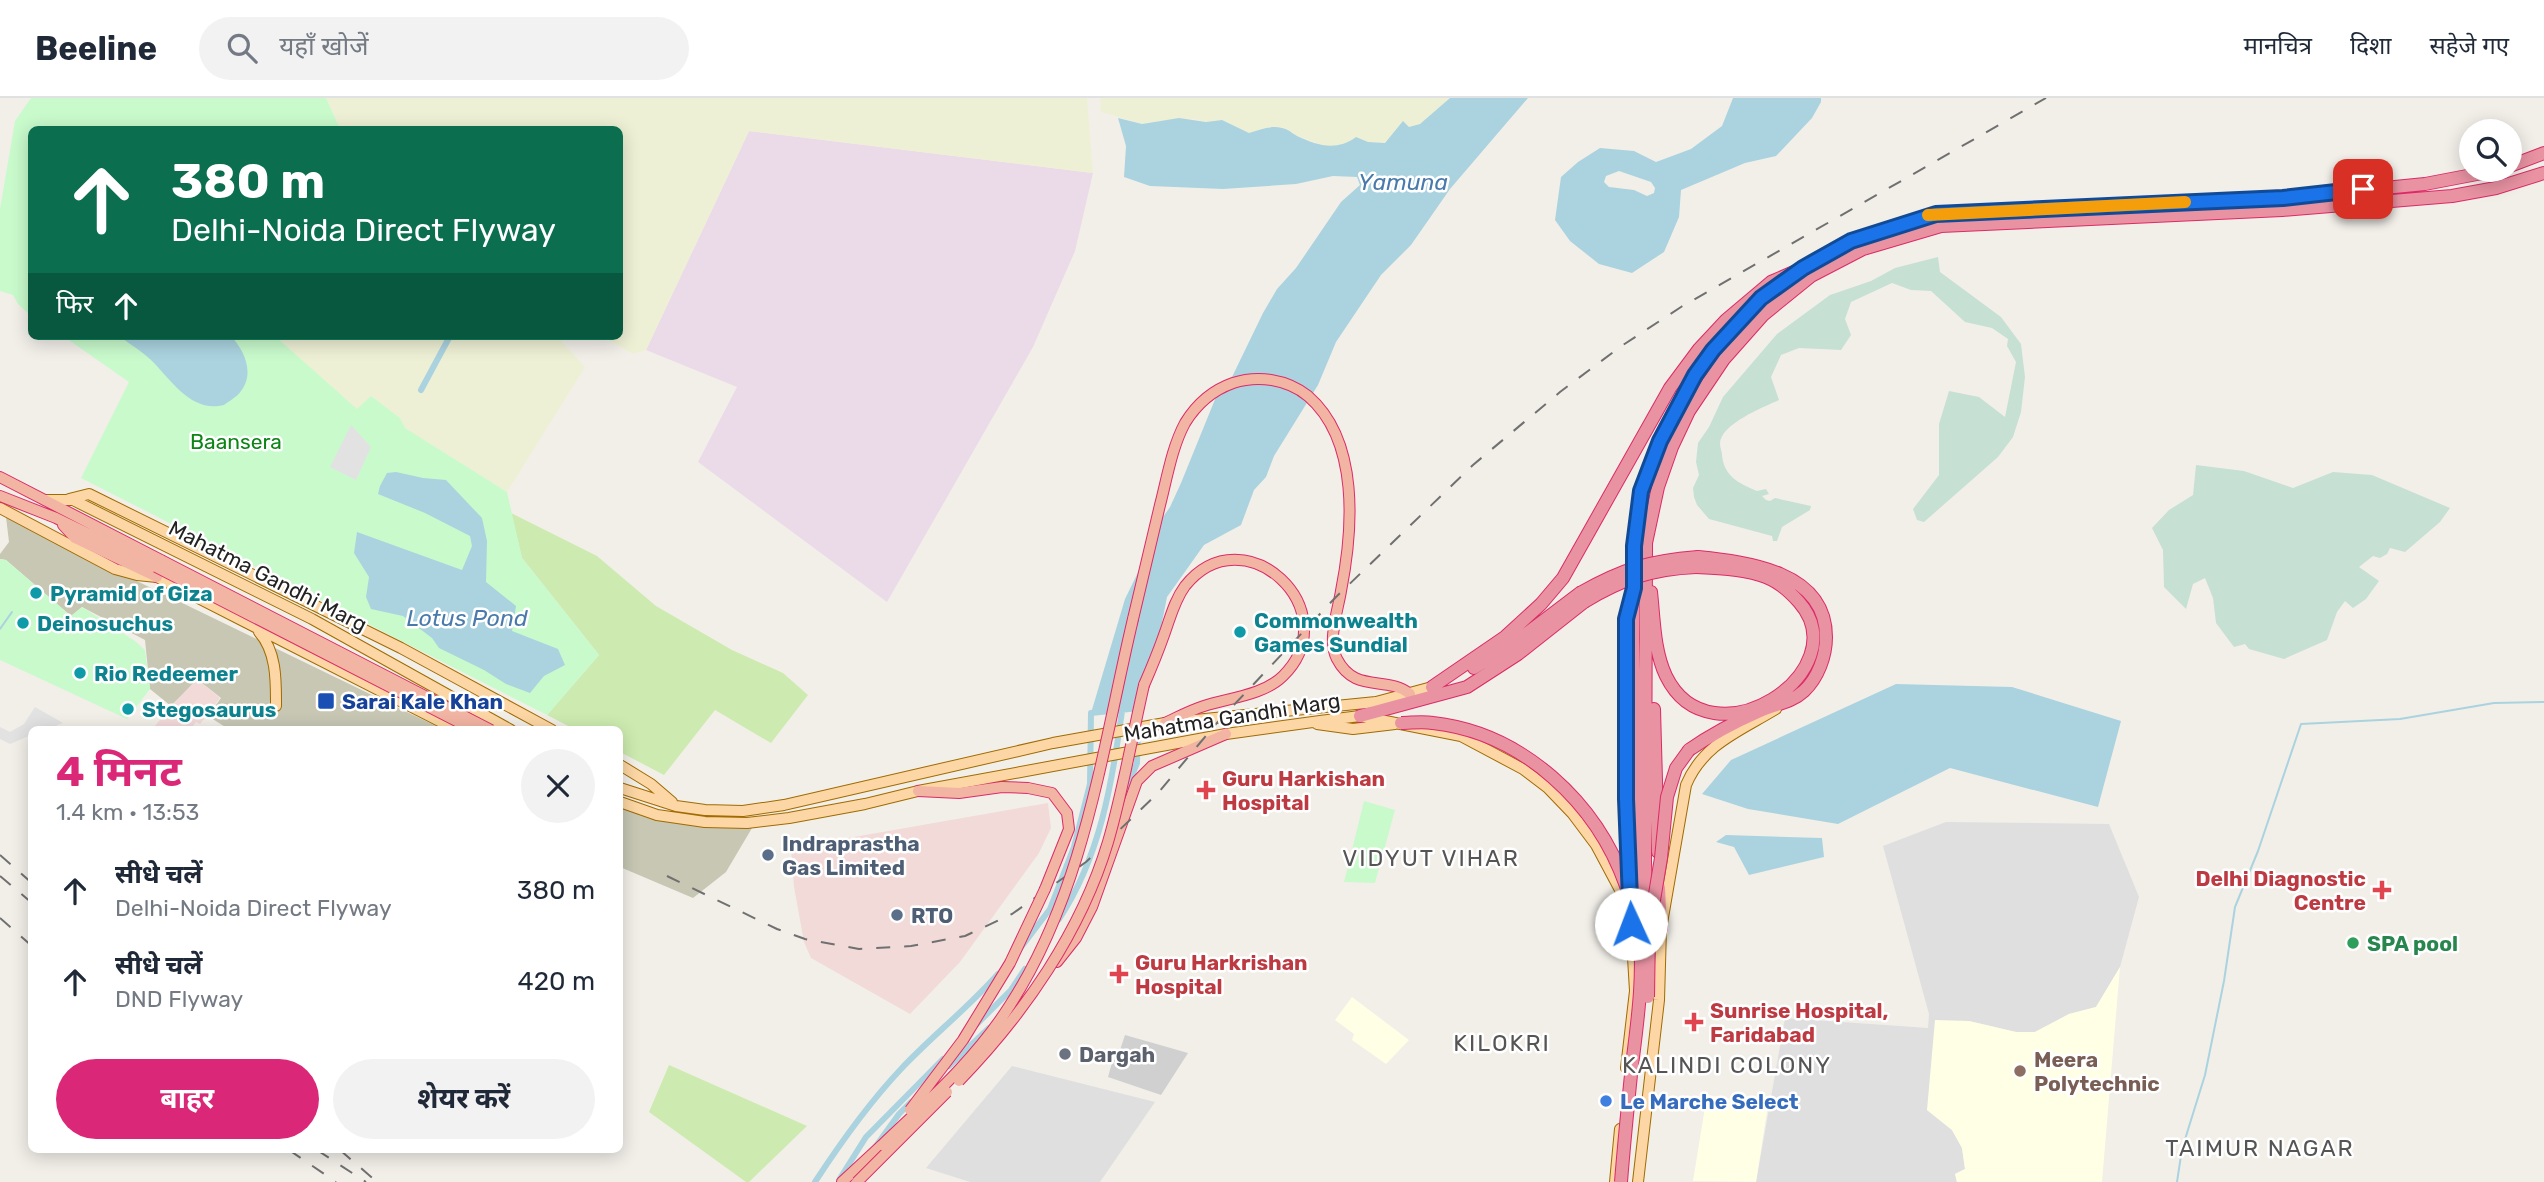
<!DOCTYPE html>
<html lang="hi">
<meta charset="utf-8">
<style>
:root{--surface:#fff;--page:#f2f2f3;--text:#1f2937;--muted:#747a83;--line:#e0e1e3;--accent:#db2777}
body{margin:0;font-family:Rubik,"Noto Sans Devanagari",sans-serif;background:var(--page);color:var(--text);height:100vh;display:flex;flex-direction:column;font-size:26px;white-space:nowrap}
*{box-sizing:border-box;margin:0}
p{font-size:23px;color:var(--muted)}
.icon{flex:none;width:38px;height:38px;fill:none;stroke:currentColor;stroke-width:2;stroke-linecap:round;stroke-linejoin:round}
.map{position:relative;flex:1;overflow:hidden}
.sheet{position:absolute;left:28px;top:628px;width:595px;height:427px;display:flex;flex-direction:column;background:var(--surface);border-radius:10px;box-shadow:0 4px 18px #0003}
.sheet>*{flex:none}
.banner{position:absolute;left:28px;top:28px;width:595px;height:214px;border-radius:10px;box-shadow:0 4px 18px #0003;background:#0b6e4f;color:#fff;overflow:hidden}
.fabs{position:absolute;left:2459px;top:21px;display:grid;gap:14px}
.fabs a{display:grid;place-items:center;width:63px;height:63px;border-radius:50%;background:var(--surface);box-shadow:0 4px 18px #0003;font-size:35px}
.pin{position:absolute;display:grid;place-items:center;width:60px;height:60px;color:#fff;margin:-30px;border-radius:14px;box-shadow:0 4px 10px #0006}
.me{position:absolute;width:77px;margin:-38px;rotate:358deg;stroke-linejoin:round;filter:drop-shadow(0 0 5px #0008)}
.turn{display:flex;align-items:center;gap:24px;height:147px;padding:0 28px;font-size:32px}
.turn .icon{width:91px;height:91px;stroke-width:2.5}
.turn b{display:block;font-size:49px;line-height:60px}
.then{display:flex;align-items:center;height:66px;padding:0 28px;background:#0003;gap:14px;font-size:26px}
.round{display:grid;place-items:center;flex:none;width:74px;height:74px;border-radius:37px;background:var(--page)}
.overview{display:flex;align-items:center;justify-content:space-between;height:119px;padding:0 28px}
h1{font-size:42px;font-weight:700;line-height:52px;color:var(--accent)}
.cta{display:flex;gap:14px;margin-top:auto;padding:14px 28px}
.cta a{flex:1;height:80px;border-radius:42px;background:var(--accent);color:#fff;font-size:28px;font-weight:700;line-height:80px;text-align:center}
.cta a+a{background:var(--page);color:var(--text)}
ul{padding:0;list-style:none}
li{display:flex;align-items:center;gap:21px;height:91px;padding:0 28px}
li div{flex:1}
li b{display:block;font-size:26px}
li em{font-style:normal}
header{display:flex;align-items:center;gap:42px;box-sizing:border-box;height:98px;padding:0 35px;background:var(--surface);border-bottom:2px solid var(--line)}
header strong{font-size:33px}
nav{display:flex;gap:38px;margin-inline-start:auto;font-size:24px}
.search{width:490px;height:63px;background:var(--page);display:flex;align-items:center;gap:18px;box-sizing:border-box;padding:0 24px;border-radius:38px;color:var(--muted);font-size:26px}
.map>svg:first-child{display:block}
.residential{fill:#e0dfdf}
.commercial{fill:#f2dad9}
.industrial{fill:#ebdbe8}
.education{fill:#ffffe5}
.religious{fill:#d0d0d0}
.construction{fill:#c7c7b4}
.farmland{fill:#eef0d5}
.grass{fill:#cdebb0}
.wetland{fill:#c6e0d4}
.park{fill:#c8facc}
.parking{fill:#e2e2e2}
.water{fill:#aad3df;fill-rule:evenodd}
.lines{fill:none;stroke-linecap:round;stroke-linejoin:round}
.stream{stroke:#aad3df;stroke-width:2}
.canal{stroke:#aad3df;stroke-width:6}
.primary-casing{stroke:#a06b00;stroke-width:12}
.trunk-casing{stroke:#dc2a67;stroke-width:12}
.motorway-casing{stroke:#dc2a67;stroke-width:14}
.primary{stroke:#fcd6a4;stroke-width:10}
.trunk{stroke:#f2b4a3;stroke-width:10}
.motorway{stroke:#e892a2;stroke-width:12}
.rail{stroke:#707070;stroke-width:2;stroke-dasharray:14 14;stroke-linecap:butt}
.trunk-bridge-casing{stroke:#dc2a67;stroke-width:12;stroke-linecap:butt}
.motorway-bridge-casing{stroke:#dc2a67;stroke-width:14;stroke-linecap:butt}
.trunk-bridge{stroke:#f2b4a3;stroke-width:10}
.motorway-bridge{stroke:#e892a2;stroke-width:12}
.route-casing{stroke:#114b97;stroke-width:18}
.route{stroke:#1a73e8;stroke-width:12}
.slow{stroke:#f59e0b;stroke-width:12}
.culture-dot{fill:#0f9aa8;stroke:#fff;stroke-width:2.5}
.transit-dot{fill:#1a4fb4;stroke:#fff;stroke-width:2.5}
.health-dot{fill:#e0444e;stroke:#fff;stroke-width:2.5}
.service-dot{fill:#5c6f8a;stroke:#fff;stroke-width:2.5}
.leisure-dot{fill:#2e9e5b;stroke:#fff;stroke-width:2.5}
.worship-dot{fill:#6b7280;stroke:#fff;stroke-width:2.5}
.education-dot{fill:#8d6e63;stroke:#fff;stroke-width:2.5}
.shop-dot{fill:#3f7fe0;stroke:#fff;stroke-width:2.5}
.labels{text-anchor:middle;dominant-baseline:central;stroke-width:5;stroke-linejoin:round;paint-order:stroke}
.park-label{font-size:21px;fill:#0c8416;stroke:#fff}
.street-label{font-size:21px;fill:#222;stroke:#fff}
.culture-label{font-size:21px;font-weight:bold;fill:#0d838f;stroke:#fff;text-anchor:start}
.transit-label{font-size:21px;font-weight:bold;fill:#164399;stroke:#fff;text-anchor:start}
.health-label{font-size:21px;font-weight:bold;fill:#be3a42;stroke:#fff;text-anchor:start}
.service-label{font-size:21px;font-weight:bold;fill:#4e5e75;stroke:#fff;text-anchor:start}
.leisure-label{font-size:21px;font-weight:bold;fill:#27864d;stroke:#fff;text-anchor:start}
.worship-label{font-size:21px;font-weight:bold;fill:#5b616d;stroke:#fff;text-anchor:start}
.education-label{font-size:21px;font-weight:bold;fill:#785e54;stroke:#fff;text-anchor:start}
.shop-label{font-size:21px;font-weight:bold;fill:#366cbe;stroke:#fff;text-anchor:start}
.water-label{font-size:23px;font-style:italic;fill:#4a7aab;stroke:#fff}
.neighbourhood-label{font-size:23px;letter-spacing:2px;fill:#555;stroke:#fff}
</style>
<header>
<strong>Beeline</strong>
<div class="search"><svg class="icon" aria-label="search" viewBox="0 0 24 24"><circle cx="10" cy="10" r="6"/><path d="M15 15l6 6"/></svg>यहाँ खोजें</div>
<nav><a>मानचित्र</a><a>दिशा</a><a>सहेजे गए</a></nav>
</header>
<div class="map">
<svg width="2544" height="1084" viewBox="0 0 2544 1084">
<rect width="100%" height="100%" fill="#f2efe9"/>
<!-- residential -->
<path class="residential" d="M1946,724L2109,726L2139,799L2120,869L2096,909L2069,916L2035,934H2016L1969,923L1927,1012L1952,1032L1962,1050L1965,1071L1955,1076L1957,1084H1756L1785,920L1928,930L1929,916L1883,748Z
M1012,968L1155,1004L1100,1084H970L926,1070Z"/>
<!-- commercial -->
<path class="commercial" d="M196,580L220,600L200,626L196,624L190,632H157L154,629Z
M1048,705L1051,730L1039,755L960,864L910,916L811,860L804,844L794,789L791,750Z"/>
<!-- industrial -->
<path class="industrial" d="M749,33L1093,75L1075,153L1033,249L887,504L698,364L737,289L646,252Z"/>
<!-- education -->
<path class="education" d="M2120,869L2102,1084H1957L1955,1076L1965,1071L1962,1050L1952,1032L1927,1012L1935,922L1969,923L2016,934H2035L2069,916L2096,909Z
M1352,899L1409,942L1386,966L1352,942L1354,936L1335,922Z
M1707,997L1768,1007L1756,1084L1693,1083Z"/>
<!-- religious -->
<path class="religious" d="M1125,937L1188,955L1161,997L1108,979L1115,954L1119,955Z"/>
<!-- construction -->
<path class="construction" d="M6,419L110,470L444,632H230L208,618L221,600L197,581L171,608L150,591L145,542L82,509L71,518L6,462L0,461V456L9,444Z
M620,710L752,730L726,774L693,800L620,769Z"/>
<!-- farmland -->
<path class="farmland" d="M326,0H1087L1093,75L749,33L646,252L633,256L602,238H620V32L340,31Z
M1100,0H1450L1420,26L1409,29L1403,24L1385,45L1368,44L1356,39L1345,47L1328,49L1297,38L1285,30L1270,29L1249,35L1222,22L1206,24L1195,21L1158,23L1142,26L1101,14Z
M275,238H567L561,243L585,269L507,394L405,330L400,320L371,298L358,312Z"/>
<!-- grass -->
<path class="grass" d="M511,415L597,458L656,508L732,552L783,575L808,597L771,645L715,612L664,677L620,654V632H576L547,617L599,557L522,460Z
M669,967L807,1028L749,1084H746L649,1014Z"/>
<!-- wetland -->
<path class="wetland" d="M1938,159L1940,174L2001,219L2021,246L2025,279L2021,314L2013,339L1998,359L1924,424L1917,422L1913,411L1939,377V326L1949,293L1979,299L2005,319L2016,264L2007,248L2008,241L1992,230L1965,224L1931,193L1911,192L1892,185L1851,204L1845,221L1851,237L1841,252L1799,250L1781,257L1771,279L1779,302C1764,309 1720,326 1720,346C1720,350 1722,353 1722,357C1724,378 1738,385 1757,393L1766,391L1769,396L1762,398L1766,402L1770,403L1775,400L1811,408L1810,412L1782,429L1777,443H1773L1772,438L1709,421L1697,407L1694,399L1693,390L1699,377L1696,364L1698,345L1709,329L1723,299L1777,236L1830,197L1871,183L1895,170Z
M2196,367L2244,373L2293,390L2333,374L2372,377L2450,410L2440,424L2405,454L2390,450L2387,456L2380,460L2373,458L2359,469L2379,483L2366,501L2353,510L2345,503L2337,514L2327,542L2284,561L2249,551L2245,546L2234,549L2216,525L2213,500L2205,480L2193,486L2186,511L2164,489L2163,452L2152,430L2169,412L2193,397Z"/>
<!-- park -->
<path class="park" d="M31,0H326L340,31L32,32L31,218L18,206L13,197L0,193V111L15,23Z
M63,238H275L357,311L371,298L400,320L405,330L507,394L522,460L599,557L547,617L81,380L129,284Z
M0,461L6,462L71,518L82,509L135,543L145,552L150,591L127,621L0,562Z
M1364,703L1395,712L1375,785L1344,784Z"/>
<!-- parking -->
<path class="parking" d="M351,327L371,349L356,382L330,369Z
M35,609L63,625L46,632H32L31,637L10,646L0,641V629L10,634L24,626Z"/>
<!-- water -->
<path class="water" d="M1450,0H1528L1450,91L1411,147L1381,177L1336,244L1318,287L1274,358L1266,379L1254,392L1241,427L1204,447L1167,499L1156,555L1139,610L1091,615L1125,501L1149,452L1153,433L1170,409L1181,385L1218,294L1232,279L1263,215L1277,191L1296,170L1341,104L1360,87L1357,79L1333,78L1296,86L1223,91L1150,88L1124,79L1126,48L1118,20L1142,26L1179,20L1206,24L1222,22L1249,35C1260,32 1270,27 1282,30C1288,31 1292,35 1297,38C1318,48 1337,53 1356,39L1368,44L1385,45L1403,23L1409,29L1420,26Z
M1733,0H1821V4L1812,20L1776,58L1745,65L1681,92L1679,119L1664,154L1632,175L1599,166L1570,143L1555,122L1561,79L1578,64L1600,50L1634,53L1656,64L1691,51L1722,28ZM1619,73L1651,84L1655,90L1654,95L1647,98L1634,92L1609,89L1604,84L1606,78Z
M119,238H231C244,252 255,275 241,293C237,299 229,303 224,307C193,315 173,285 155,266C145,255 131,247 119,238Z
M396,374L423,380L446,382L482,420L487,443L486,484L516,508L512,533L558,551L565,567L544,578L530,595L506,586L484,572L439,550L432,540L403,518L371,511L366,499L369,479L354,455L357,434L462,472L472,448L470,438L425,415L378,396L380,388L387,375Z
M1896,586L2012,589L2121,623L2098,709L1950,670L1838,726L1748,711L1702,696L1731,662Z
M1726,737L1822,740L1824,759L1749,777L1734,749L1716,744Z"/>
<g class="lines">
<!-- stream -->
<path class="stream" d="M0,531L12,514
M2177,1084L2182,1051L2205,977L2224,883L2235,809L2258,753L2301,626L2400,621L2494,605L2544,604"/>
<!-- canal -->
<path class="canal" d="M421,292L450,238
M1124,697L1137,665L1138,633
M1059,821C1100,759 1112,686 1122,613
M1019,852L1050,811L1074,749L1090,686L1091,615L1139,610V611
M975,928L1011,892L1025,871
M949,968L989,930
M876,1048L899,1016L911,1004
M839,1082L866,1039L943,961
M815,1084C841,1044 868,1006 901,971C932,938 968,910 998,876"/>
<!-- primary casing -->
<g class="primary-casing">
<path id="primary" d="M69,401L89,396L401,550L552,632
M45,402H73L312,521L511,632
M0,410L115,471L137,477L157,479L457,632
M259,534C277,554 276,584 276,608
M1317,626L1353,631L1395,626
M620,667L651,686L672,704
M620,690L676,708L705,712L743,713L784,707L1053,645L1165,625L1376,604L1432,589
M620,704L657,717L705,724L747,725L789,720L865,706L918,693L1226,636L1320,623L1360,618L1461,638L1523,671L1548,690L1572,715L1596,747L1620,792L1631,826L1635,893L1626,970
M1615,1084L1620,1031
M1638,1084L1659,902L1661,831L1686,687C1703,646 1740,633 1776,611"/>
</g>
<!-- trunk casing -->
<g class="trunk-casing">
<path id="trunk" d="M0,379L161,462
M0,398L56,420L156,469
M63,427L75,440L157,479
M1133,521C1142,483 1151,445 1160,407C1167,380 1172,349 1185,325C1196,307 1213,292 1233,285C1258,277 1287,281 1308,298C1360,343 1353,432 1341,493C1338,512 1327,543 1337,561C1355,596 1386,577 1410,596
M1144,587C1151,571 1158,554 1164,537C1170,521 1174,503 1185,488C1244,414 1349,513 1283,578C1264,597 1229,600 1204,608C1191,612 1178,619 1165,625
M918,693L959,695L1002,689L1028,690L1052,695L1067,715L1069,731L1045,791
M1057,864L1076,840L1092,809L1137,683L1152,668L1226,636
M842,1084L882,1047"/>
</g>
<!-- motorway casing -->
<g class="motorway-casing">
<path id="motorway" d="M2510,68L2544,55
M1651,494C1654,521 1654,553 1666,578C1711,670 1860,573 1799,504C1788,492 1777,482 1760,477C1739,471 1718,470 1696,469
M1474,570L1513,546L1580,495
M1432,589L1505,539L1541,506L1563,480L1670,290L1699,251L1726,222L1771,184L1803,170L1851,143L1936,116L2283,100L2425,86L2498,72
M1654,611L1658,754
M1360,618L1467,589L1518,556L1584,504
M1626,634L1628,760
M1689,652C1712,636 1735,624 1760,613C1775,606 1791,605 1804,593C1818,580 1826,558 1826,539C1826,473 1747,464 1698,459
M1659,790L1661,831
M1638,818L1633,540L1634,448L1641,393L1660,343L1695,277L1713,252L1758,204
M1648,821L1645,765L1646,445L1658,389L1672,349L1689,313L1724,261L1763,217L1811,178L1863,151L1941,128L2282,112L2452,98L2496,90L2544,75"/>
</g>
<!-- primary -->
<use href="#primary" class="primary"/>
<!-- trunk -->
<use href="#trunk" class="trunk"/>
<!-- motorway -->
<use href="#motorway" class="motorway"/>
<!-- rail -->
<path class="rail" d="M0,757L32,785
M0,778L32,805
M667,778L777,831L805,841L859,851L911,848L965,838L1012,816L1086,764L1158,695L1215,627L1335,500L1473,367L1560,294L1620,249L1681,209L2046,0
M0,820L32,848
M289,1052L336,1084
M317,1052L366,1084
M340,1052L377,1084"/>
<!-- trunk-bridge casing -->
<g class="trunk-bridge-casing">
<path id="trunk-bridge" d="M161,462L491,632
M156,469L474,632
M959,983C1024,916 1081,834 1108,744C1123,693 1132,639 1144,587
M910,1012L963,942L1010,865L1045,791
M882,1047C928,1003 976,961 1010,907C1085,791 1102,652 1133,521
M857,1084L947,994"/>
</g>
<!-- motorway-bridge casing -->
<g class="motorway-bridge-casing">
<path id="motorway-bridge" d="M1580,495C1623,471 1648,463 1698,459
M1584,504C1622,481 1652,471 1696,469
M1401,625C1411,625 1422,623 1433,625C1523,635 1597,705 1626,788C1630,800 1636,812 1638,824C1645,871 1638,920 1632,967C1628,1006 1624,1045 1621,1084
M1648,899L1649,832L1661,760L1667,699L1676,670L1689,652"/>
</g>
<!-- trunk-bridge -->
<use href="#trunk-bridge" class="trunk-bridge"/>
<!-- motorway-bridge -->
<use href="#motorway-bridge" class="motorway-bridge"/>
</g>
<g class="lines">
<!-- route casing -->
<g class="route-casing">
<path id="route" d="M1631,826L1626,701V521L1634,490V448L1641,393L1660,343L1695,277L1713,252L1761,200L1803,170L1851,143L1936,116L2283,100L2363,91"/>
</g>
<!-- route -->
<use href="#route" class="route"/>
<!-- slow -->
<path class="slow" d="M1928,117L2185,104"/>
</g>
<!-- markers -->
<g class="culture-dot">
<circle cx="36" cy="495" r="7"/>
<circle cx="23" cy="525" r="7"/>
<circle cx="1240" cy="534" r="7"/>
<circle cx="80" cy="575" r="7"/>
<circle cx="128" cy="611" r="7"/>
</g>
<rect class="transit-dot" x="317" y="594" width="18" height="18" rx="3.5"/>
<g class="health-dot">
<path d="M1202.5 681.5h7v7h7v7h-7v7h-7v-7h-7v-7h7z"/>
<path d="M2378.5 781.5h7v7h7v7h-7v7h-7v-7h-7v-7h7z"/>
<path d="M1115.5 865.5h7v7h7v7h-7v7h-7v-7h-7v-7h7z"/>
<path d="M1690.5 913.5h7v7h7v7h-7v7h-7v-7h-7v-7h7z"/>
</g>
<g class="service-dot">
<circle cx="768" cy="757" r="7"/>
<circle cx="897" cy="817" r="7"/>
</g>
<circle class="leisure-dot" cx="2353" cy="845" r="7"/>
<circle class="worship-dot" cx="1065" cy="956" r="7"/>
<circle class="education-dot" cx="2020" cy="973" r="7"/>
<circle class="shop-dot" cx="1606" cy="1003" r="7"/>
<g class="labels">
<!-- park labels -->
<g class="park-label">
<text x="236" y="343">Baansera</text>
</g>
<!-- street labels -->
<g class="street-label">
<text transform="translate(268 478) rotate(27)">Mahatma Gandhi Marg</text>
<text transform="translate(1232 619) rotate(-9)">Mahatma Gandhi Marg</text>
</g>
<!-- culture labels -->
<g class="culture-label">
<text x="50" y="495">Pyramid of Giza</text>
<text x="1254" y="522">Commonwealth<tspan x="1254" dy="24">Games Sundial</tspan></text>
<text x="37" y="525">Deinosuchus</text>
<text x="94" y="575">Rio Redeemer</text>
<text x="142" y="611">Stegosaurus</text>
</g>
<!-- transit labels -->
<g class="transit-label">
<text x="342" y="603">Sarai Kale Khan</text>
</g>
<!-- health labels -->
<g class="health-label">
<text x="1222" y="680">Guru Harkishan<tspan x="1222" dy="24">Hospital</tspan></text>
<text x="2366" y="780" text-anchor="end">Delhi Diagnostic<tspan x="2366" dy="24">Centre</tspan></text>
<text x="1135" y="864">Guru Harkrishan<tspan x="1135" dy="24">Hospital</tspan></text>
<text x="1710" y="912">Sunrise Hospital,<tspan x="1710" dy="24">Faridabad</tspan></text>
</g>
<!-- service labels -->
<g class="service-label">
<text x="782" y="745">Indraprastha<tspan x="782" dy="24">Gas Limited</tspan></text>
<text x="911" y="817">RTO</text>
</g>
<!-- leisure labels -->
<g class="leisure-label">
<text x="2367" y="845">SPA pool</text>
</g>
<!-- worship labels -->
<g class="worship-label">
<text x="1079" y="956">Dargah</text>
</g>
<!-- education labels -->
<g class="education-label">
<text x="2034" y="961">Meera<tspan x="2034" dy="24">Polytechnic</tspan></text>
</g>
<!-- shop labels -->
<g class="shop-label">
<text x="1620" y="1003">Le Marche Select</text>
</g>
<!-- water labels -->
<g class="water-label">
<text x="1403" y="84">Yamuna</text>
<text x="467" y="520">Lotus Pond</text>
</g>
<!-- neighbourhood labels -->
<g class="neighbourhood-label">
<text x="1431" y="760">VIDYUT VIHAR</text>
<text x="1502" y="945">KILOKRI</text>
<text x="1727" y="967">KALINDI COLONY</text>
<text x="2260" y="1050">TAIMUR NAGAR</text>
</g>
</g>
</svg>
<div class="fabs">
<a><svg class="icon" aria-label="search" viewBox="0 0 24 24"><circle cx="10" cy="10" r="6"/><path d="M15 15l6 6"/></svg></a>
</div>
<div class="pin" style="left:2363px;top:91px;background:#d93025"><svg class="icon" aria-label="arrive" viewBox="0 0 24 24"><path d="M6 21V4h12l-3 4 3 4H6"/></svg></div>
<svg class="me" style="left:1631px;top:826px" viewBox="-20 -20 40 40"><circle r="19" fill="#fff"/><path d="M0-13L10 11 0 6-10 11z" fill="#1a73e8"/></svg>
<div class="banner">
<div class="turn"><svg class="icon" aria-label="ahead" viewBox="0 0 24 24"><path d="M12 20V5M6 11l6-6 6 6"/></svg><div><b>380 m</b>Delhi-Noida Direct Flyway</div></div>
<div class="then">फिर<svg class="icon" aria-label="ahead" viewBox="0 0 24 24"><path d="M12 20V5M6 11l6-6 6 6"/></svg></div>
</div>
<section class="sheet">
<div class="overview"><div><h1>4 मिनट</h1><p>1.4 km · 13:53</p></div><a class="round"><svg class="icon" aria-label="close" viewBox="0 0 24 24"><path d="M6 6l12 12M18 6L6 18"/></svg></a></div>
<ul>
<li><svg class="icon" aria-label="ahead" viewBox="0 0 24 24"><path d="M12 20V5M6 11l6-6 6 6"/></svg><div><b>सीधे चलें</b><p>Delhi-Noida Direct Flyway</p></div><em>380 m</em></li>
<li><svg class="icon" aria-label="ahead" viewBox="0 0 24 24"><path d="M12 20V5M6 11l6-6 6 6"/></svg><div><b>सीधे चलें</b><p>DND Flyway</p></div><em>420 m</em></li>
</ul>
<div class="cta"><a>बाहर</a><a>शेयर करें</a></div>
</section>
</div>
